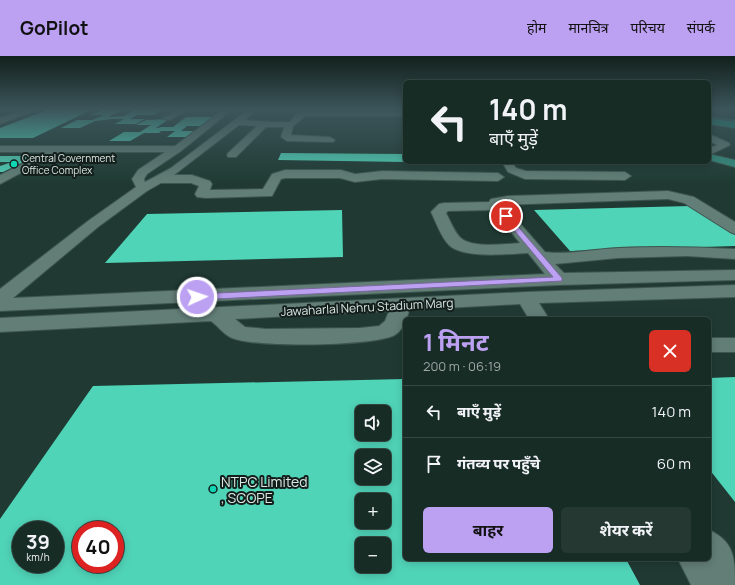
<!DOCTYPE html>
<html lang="hi">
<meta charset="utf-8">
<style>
:root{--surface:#182c26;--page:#253832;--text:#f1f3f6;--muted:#9fa7a7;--line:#364843;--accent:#bca0f2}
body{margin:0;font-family:Manrope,"Noto Sans Devanagari",sans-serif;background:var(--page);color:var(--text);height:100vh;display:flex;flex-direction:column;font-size:15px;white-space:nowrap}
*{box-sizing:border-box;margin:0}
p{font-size:13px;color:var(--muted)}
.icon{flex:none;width:22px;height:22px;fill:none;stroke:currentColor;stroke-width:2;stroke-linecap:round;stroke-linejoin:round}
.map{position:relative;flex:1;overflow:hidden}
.panel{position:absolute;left:403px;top:261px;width:308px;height:244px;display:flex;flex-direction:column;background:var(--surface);border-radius:6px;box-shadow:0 2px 10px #0003,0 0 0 1px var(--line)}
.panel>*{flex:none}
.guide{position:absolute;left:403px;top:24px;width:308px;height:84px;border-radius:6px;box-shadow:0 2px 10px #0003,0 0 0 1px var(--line);background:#182c26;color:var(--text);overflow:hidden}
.fabs{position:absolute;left:355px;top:349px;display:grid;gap:8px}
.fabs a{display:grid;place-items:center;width:36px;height:36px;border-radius:6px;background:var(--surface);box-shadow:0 2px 10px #0003,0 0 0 1px var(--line);font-size:20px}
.speed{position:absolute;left:12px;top:465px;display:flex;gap:8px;font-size:20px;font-weight:700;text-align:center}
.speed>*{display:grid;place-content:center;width:52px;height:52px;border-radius:50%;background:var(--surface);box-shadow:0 2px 10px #0003,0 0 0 1px var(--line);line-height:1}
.speed small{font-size:10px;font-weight:400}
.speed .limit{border:6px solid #d22;background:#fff;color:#111}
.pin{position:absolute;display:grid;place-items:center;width:34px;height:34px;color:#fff;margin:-17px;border:2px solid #fff;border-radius:50%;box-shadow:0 1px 4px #0007}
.me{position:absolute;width:44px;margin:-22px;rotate:87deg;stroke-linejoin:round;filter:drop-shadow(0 0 3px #0008)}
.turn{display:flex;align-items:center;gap:14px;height:84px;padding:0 20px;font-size:18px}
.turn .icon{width:52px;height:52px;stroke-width:2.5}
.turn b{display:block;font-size:28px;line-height:34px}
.round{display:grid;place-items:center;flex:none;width:42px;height:42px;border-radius:6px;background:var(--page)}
.headline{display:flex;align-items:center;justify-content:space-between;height:68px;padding:0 20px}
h1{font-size:24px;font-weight:700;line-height:30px;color:var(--accent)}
.primary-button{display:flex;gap:8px;margin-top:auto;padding:8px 20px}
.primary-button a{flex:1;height:46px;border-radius:6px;background:var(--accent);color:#111;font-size:16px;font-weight:700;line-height:46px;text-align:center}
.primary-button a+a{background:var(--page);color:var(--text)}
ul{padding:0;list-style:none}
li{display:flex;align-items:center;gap:12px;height:52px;padding:0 20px;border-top:1px solid var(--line)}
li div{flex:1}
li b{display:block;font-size:15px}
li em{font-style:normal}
header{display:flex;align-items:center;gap:24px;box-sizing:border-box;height:56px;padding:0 20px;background:var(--accent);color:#111}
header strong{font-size:19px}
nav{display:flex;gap:22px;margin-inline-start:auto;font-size:14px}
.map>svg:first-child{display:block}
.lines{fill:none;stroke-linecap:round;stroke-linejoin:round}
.canal{fill:#1b8773;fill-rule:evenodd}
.building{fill:#50d4b8;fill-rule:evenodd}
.minor-casing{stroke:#3e554f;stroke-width:2}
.major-casing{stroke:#3e554f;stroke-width:2}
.highway-casing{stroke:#3e554f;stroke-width:2}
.minor{fill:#627e76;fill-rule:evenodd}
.major{fill:#349180;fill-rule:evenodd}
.highway{fill:#159e86;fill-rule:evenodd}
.route{fill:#bca0f2;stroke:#7a689d}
.poi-dot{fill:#10d5b4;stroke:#131e1b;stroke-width:1.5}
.labels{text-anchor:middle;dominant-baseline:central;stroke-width:4;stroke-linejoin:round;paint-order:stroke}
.far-poi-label{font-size:10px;fill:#d9e8e4;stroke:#131e1b;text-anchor:start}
.street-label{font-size:12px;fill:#d9e8e4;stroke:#131e1b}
.near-poi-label{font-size:14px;fill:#d9e8e4;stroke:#131e1b;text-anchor:start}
</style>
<header>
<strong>GoPilot</strong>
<nav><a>होम</a><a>मानचित्र</a><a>परिचय</a><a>संपर्क</a></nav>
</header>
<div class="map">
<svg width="735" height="529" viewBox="0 0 735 529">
<rect width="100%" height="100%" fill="#203a33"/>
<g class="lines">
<!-- canal -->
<path class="canal" d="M709,60L735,64V68L709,64Z"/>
</g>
<!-- building -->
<path class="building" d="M135,53H163L154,59H137L130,63H145L136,68H115L124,63H112L95,65L80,72H61L77,64H92L104,59H91L102,54H123L108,61H110L124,60Z
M47,54H91L33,82H0V72Z
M186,61H216L205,70H187L181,75H197L190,81H167L175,75H161L159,77H144L130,85H109L124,76H140L151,69H136L146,64L169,63L156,72H158L161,71H173Z
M281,97L405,98V106L278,104Z
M0,100H36L3,116H0V110L12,106H0Z
M690,150L735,178V190L570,195L534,154Z
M342,154L343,201L105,207L147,158Z
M735,321V446L709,413V322Z
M405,323V503H626L640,529H0V463L93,330ZM362,356H384V378H362ZM362,400H384V422H362ZM362,444H384V466H362ZM21,474H55V508H21ZM81,474H115V508H81ZM362,488H384V510H362Z"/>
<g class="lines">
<!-- minor casing -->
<g class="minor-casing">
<path id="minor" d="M26,53H39L0,68V62Z
M178,53H189L170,64H167L163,62Z
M224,53H233L181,95L147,118L144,123L145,126L171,112L249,53H258L245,64L273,66H290L296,58L305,56H405V60H306L293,70L291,79L330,81L335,84L333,86L287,85L281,81L284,71H266L236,101H228L227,99L228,97L257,70L239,69L174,119H192L210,125L212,128L210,134L263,133L272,118L285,114H341L355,118L382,115L498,117L504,121L498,125L382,123L355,126L340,122H286L281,123L272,140L206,142L197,141L195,138L199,130L191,127H161L147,135L98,171L13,242L545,218L528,197C509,198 463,203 449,189C441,181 436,166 431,156L439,148L444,147L489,146L491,143L508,140L668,135L694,141L735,166V178L730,176L684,147L668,143L504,149L545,196C570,199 594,193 619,192C658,190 696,191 735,193V203L687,200L618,202L555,208L564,217L735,214V224L559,229L0,255V233L88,165L136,131L132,123L138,114L165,96H60L0,128V119L46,96H0V90H175ZM493,154L520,187C506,188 474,192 462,183C455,178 450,164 446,157L448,155Z
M709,78L729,87L730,89L709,99V92L717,89L709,85Z
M502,106H512L516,112L526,115L625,116L631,120L625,124L525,123L508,116Z
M735,229V241L539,247L549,263H529L520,248L409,254C408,262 402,276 393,280C367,290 258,292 232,282C224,279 218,270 211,265L0,276V262L526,236ZM389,255L385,265L379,270L360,272L266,273L245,271L235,263Z
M709,282H735V296H709Z
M709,474C735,486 735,503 735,529H691L678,503H709Z"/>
</g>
<!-- major casing -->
<g class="major-casing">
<path id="major" d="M709,98L735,104V111L709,104Z"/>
</g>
<!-- highway casing -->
<g class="highway-casing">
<path id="highway" d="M709,62L735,66V72L709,68Z"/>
</g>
<!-- minor -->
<use href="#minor" class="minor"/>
<!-- major -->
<use href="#major" class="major"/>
<!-- highway -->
<use href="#highway" class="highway"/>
</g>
<!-- sky -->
<linearGradient id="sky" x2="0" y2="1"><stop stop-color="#12201c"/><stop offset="0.42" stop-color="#3c555b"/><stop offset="1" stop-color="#3c555b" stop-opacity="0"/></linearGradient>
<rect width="735" height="127" fill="url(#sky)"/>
<!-- route -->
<path class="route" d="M504,159H508L562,222V225L197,244L193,241L197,238L553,221L504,162Z"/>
<!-- markers -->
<g class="poi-dot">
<circle cx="14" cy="108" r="4"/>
<circle cx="213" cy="433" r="4"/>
</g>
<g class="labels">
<!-- far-poi labels -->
<g class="far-poi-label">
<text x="22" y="102">Central Government<tspan x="22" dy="12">Office Complex</tspan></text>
</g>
<!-- street labels -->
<g class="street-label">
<text transform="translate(367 251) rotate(-3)">Jawaharlal Nehru Stadium Marg</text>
</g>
<!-- near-poi labels -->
<g class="near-poi-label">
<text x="221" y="425">NTPC Limited<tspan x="221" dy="16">, SCOPE</tspan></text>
</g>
</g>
</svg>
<div class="fabs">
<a><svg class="icon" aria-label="sound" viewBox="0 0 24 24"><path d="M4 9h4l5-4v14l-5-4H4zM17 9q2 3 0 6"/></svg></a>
<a><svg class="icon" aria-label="layers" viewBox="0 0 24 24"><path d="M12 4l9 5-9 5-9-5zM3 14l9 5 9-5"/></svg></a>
<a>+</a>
<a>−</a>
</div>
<div class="speed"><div>39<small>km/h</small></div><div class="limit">40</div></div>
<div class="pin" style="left:506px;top:160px;background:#d93025"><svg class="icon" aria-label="arrive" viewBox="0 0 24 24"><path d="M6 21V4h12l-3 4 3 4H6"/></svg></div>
<svg class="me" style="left:197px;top:241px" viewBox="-20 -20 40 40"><circle r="17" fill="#bca0f2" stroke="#fff" stroke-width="3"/><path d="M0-11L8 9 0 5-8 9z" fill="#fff"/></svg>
<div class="guide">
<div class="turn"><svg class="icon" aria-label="left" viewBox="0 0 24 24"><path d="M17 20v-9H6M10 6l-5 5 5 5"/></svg><div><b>140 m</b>बाएँ मुड़ें</div></div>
</div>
<section class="panel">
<div class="headline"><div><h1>1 मिनट</h1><p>200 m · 06:19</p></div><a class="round" style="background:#d93025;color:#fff"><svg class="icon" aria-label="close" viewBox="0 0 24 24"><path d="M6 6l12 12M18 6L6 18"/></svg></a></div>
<ul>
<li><svg class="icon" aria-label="left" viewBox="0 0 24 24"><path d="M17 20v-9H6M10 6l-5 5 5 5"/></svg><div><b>बाएँ मुड़ें</b></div><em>140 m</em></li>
<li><svg class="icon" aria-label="arrive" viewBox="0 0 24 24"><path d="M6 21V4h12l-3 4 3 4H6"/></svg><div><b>गंतव्य पर पहुँचे</b></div><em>60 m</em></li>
</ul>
<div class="primary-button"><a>बाहर</a><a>शेयर करें</a></div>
</section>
</div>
